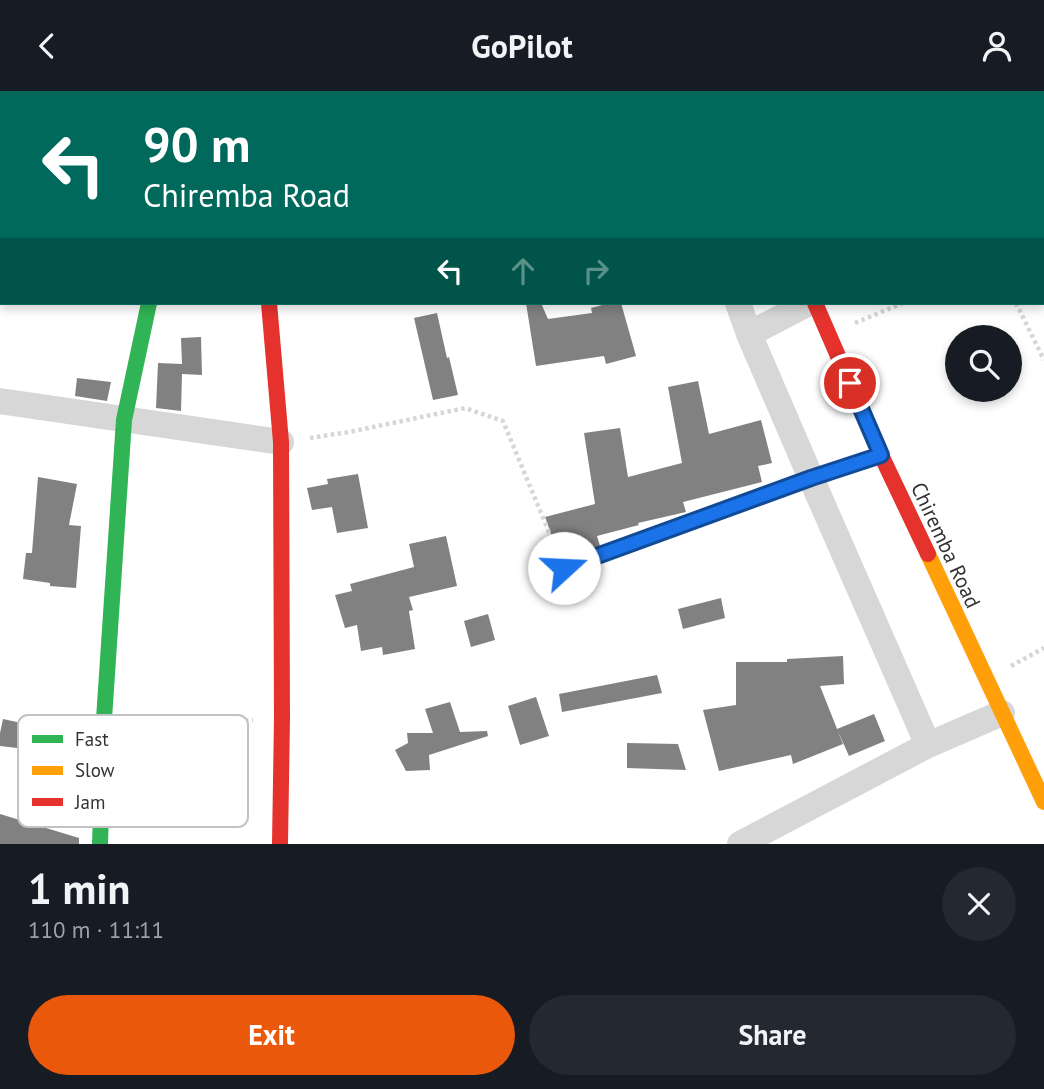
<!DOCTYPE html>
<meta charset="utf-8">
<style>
:root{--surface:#171b24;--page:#242831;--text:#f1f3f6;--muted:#9ea1a6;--accent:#ea580c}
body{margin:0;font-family:"PT Sans",sans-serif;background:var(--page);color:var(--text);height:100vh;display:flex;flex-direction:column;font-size:26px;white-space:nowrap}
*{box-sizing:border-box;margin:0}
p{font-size:23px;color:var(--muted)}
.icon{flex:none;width:38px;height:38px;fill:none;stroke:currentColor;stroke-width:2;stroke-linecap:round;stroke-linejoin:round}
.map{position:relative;height:753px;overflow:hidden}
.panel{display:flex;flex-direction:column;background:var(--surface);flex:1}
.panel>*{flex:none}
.hud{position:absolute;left:0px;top:0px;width:1045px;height:214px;box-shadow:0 4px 10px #0003;background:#00695c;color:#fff;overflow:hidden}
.fabs{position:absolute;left:945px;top:234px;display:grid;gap:14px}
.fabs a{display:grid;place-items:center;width:77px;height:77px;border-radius:50%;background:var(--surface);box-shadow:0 4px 10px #0003;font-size:35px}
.pin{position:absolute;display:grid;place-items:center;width:60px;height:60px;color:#fff;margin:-30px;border:4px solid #fff;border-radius:50%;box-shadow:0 2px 7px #0007}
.me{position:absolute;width:77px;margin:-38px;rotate:70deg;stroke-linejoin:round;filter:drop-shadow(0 0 5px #0008)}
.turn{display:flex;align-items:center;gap:24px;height:147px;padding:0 28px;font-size:32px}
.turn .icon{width:91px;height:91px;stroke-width:2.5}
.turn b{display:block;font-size:49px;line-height:60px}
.lanes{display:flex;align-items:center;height:66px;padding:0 28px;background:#0003;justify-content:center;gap:35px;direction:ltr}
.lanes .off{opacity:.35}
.round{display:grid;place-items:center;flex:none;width:74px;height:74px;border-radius:37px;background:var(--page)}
.headline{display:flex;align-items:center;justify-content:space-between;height:119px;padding:0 28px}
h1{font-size:42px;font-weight:700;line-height:52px}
.action{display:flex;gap:14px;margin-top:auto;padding:14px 28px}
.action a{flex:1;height:80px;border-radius:42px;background:var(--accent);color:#fff;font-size:28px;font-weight:700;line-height:80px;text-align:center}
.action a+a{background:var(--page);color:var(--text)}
header{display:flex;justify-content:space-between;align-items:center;height:91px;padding:0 28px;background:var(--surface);font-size:32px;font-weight:700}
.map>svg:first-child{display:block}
.building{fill:#818181}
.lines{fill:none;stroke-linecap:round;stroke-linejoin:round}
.path{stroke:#d6d6d6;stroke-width:4.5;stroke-dasharray:3.5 3.5;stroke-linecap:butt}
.lane{stroke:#d7d7d7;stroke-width:12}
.street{stroke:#d7d7d7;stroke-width:26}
.fast{stroke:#30b455;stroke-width:16}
.slow{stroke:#ff9f0a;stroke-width:16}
.jam{stroke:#e5322d;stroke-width:16}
.route-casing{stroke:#114b97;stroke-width:18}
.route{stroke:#1a73e8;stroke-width:12}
.labels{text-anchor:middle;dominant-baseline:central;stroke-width:7;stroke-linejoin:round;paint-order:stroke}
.street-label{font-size:21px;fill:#333;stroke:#fff}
.key{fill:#fff;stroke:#c2c2c2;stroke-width:2}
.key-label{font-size:19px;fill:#333}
</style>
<header><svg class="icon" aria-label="back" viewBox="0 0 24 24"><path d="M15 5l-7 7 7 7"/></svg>GoPilot<svg class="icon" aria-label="person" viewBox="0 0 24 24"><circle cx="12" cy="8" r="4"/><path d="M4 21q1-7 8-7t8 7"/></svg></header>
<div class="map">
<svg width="1044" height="753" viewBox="0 0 1044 753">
<rect width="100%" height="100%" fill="#fff"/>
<!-- building -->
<path class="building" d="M526,212H541L548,228L592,222L591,217L610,212H621L636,265L606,273L604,265L536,275Z
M437,222L447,267L449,266L458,304L433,309L414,227Z
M201,246L202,284L182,283L181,320L156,317L158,272L182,273L181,247Z
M77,287L111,291L107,310L75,305Z
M698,290L709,343L761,329L772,372L758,375L762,391L683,411L686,421L638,432L639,434L597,445L600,455L583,461L577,462L575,456L558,462L545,426L595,413L584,342L620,337L628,386L682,372L668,296Z
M358,383L368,437L337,442L332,416L312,419L307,397L328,393L327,388Z
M38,386L77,393L69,434L81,435L76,497L50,495V492L23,488L26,462H32Z
M446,445L457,495L409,506L413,519L409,520L415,558L383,564L382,556L361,560L357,534L345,537L335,504L352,500L350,493L414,476L409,453Z
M721,507L725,527L683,538L678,518Z
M488,523L495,549L471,556L464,530Z
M843,565L844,593L820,595L843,653L793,673L791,664L719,680L703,619L736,614V571H787V568Z
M657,584L662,602L562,621L559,603Z
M536,606L549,645L520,654L508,615Z
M450,611L460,641L487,640L488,645L429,664L430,679L406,680L395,659L408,652L407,642H433L425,618Z
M874,623L885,650L849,665L837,638Z
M3,628L45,637L42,660L0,655V642Z
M627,652L678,653L686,679L627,677Z
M0,723L79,747V753H0Z"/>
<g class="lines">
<!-- path -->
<path class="path" d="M861,0L862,2
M1016,212L1044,269
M855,232L903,212
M310,347L349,341L465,317L503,330L558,463
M1011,575L1044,557
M133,630L175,632L253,629"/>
<!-- lane -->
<path class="lane" d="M564,477L811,387L880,365"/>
<!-- street -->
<path class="street" d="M248,0V2
M659,0L660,2
M20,2L21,0
M0,71L2,64
M738,212L749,243L811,387L928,654
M749,243L809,212
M0,310L281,351
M740,753L928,654L1002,622"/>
<!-- fast -->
<path class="fast" d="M100,753L104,628L124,329L149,212"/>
<!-- slow -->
<path class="slow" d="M928,463L1044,711"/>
<!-- jam -->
<path class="jam" d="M717,0L718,2
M269,212L281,351L282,627L280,753
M815,212L881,364L928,463"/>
</g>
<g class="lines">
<!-- route casing -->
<g class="route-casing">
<path id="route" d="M564,477L811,387L881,364L850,292"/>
</g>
<!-- route -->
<use href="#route" class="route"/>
</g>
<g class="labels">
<!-- street labels -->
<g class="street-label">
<text transform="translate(946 454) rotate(65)">Chiremba Road</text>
</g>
</g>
<!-- legend -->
<rect x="18" y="624" width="230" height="112" rx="10" class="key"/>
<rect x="32" y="644" width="31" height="8" fill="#30b455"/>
<rect x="32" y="675" width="31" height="9" fill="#ff9f0a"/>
<rect x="32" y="707" width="31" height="8" fill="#e5322d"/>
<g class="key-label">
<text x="75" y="655">Fast</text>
<text x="75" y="686">Slow</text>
<text x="75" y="718">Jam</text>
</g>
</svg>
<div class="fabs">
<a><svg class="icon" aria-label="search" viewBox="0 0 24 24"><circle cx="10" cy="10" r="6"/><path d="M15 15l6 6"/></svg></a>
</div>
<div class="pin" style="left:850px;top:292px;background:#d93025"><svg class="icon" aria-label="arrive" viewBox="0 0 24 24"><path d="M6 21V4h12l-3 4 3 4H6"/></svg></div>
<svg class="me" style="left:564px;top:477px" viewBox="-20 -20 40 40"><circle r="19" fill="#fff"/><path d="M0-13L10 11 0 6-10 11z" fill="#1a73e8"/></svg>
<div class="hud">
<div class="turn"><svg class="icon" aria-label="left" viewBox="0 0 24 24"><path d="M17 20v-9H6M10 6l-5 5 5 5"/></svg><div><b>90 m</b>Chiremba Road</div></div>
<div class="lanes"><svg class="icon" aria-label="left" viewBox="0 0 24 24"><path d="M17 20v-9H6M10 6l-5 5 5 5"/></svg><svg class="icon off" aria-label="ahead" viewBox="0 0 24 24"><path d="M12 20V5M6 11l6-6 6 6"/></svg><svg class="icon off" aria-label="right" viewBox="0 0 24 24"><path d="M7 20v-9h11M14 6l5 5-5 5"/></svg></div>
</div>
</div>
<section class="panel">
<div class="headline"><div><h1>1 min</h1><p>110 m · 11:11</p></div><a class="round"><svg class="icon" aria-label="close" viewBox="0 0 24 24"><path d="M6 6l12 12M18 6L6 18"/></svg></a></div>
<div class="action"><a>Exit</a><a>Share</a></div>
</section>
